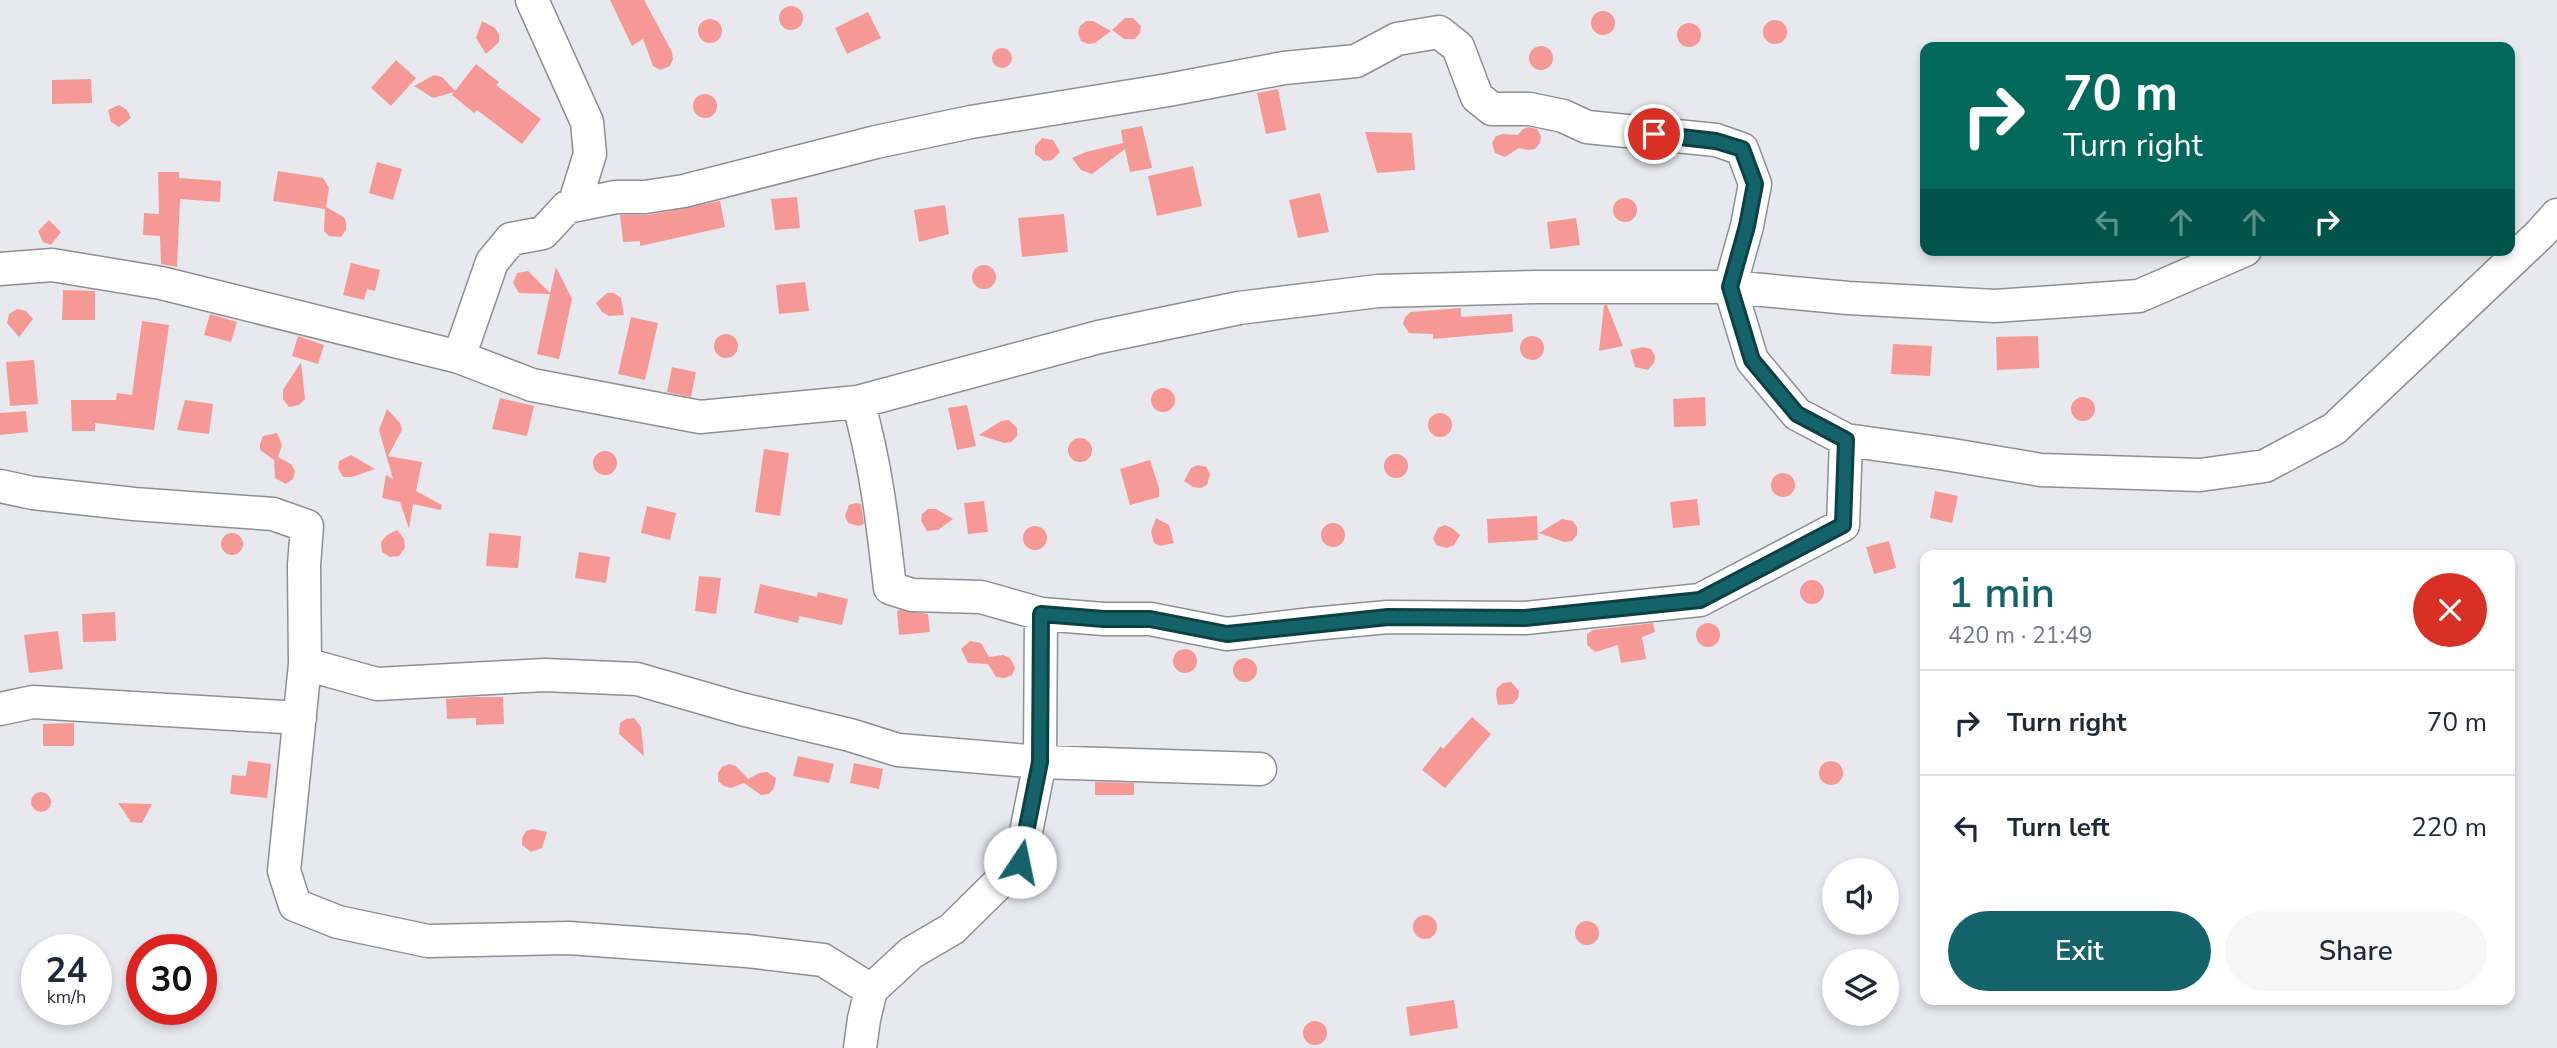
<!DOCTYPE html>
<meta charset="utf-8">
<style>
:root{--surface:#fff;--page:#f6f6f7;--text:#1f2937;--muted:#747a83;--line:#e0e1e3;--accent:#14636a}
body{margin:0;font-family:"Nunito Sans",sans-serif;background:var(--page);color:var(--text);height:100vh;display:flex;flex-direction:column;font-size:26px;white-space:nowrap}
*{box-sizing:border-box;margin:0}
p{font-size:23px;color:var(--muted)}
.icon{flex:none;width:38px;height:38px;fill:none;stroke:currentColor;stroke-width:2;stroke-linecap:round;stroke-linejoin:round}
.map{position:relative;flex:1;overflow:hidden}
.drawer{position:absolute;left:1920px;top:550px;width:595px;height:455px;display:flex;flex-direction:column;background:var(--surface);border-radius:14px;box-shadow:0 4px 10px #0003}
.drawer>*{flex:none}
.banner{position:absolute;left:1920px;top:42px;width:595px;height:214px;border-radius:14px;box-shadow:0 4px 10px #0003;background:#00695c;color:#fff;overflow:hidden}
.fabs{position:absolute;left:1822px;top:858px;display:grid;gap:14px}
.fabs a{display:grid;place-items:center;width:77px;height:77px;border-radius:50%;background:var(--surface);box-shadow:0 4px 10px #0003;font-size:35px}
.speed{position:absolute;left:21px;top:934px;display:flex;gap:14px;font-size:35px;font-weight:700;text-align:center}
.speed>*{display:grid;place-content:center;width:91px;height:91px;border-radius:50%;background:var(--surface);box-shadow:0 4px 10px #0003;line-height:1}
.speed small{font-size:18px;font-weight:400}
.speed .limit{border:10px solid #d22;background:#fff;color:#111}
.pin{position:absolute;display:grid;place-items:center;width:60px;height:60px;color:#fff;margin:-30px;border:4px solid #fff;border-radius:50%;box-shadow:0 2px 7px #0007}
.me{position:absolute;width:77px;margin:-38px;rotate:11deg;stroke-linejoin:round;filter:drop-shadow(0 0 5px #0008)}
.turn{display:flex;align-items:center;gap:24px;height:147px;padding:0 28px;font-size:32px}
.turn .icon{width:91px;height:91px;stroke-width:2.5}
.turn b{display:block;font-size:49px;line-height:60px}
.lanes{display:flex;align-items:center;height:66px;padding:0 28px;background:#0003;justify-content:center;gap:35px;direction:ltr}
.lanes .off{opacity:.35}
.round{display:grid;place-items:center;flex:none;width:74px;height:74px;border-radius:37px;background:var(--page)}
.summary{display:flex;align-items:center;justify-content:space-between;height:119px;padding:0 28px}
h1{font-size:42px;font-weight:600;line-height:52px;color:var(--accent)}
.action{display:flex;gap:14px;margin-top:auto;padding:14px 28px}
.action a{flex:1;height:80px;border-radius:42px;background:var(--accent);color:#fff;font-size:28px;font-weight:600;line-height:80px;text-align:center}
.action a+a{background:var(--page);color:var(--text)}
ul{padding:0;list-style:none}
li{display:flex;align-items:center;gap:21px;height:105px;padding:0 28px;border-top:2px solid var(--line)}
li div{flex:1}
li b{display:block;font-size:26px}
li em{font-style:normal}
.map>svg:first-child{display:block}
.building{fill:#f69996}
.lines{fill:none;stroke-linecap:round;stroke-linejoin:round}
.minor-casing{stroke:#8d8f93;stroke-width:35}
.minor{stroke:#fff;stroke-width:32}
.route-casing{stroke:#0d4045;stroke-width:18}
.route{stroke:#14636a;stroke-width:12}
</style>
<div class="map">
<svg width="2557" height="1048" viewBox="0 0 2557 1048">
<rect width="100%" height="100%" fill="#e8e9ee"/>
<!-- building -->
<path class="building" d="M610,0H644L672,52L673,59L670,66L660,70L653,66L643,39L632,46Z
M779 18a12 12 0 1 1 24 0a12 12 0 1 1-24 0Z
M1591 23a12 12 0 1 1 24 0a12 12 0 1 1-24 0Z
M868,12L881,38L847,54L835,28Z
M1125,18H1133L1141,26L1140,33L1135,39H1124L1112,30Z
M698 31a12 12 0 1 1 24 0a12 12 0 1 1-24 0Z
M1763 32a12 12 0 1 1 24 0a12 12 0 1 1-24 0Z
M482,21L495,28L499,34V42L486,54L476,38Z
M1086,21H1093L1111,31L1095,43L1088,44L1081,41L1078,33L1080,26Z
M1677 35a12 12 0 1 1 24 0a12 12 0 1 1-24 0Z
M1529 58a12 12 0 1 1 24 0a12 12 0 1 1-24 0Z
M992 58a10 10 0 1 1 20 0a10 10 0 1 1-20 0Z
M396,60L416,78L391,106L371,88Z
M476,64L499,82L496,85L541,119L522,144L477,110L474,113L452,95L454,92L433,98L414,86L434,75L442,77L455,91Z
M91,79L92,103L52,104V80Z
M1278,89L1286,130L1266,134L1257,93Z
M693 106a12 12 0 1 1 24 0a12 12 0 1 1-24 0Z
M119,105L127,110L131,118L119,127L111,122L108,110Z
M1142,126L1152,168L1130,172L1125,149L1092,174L1081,170L1072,158L1086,152L1123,143L1121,130Z
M1528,127L1537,129L1541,136L1540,143L1535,149L1528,150L1519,148L1505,157L1495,153L1492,143L1496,136L1503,134L1518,135L1522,130Z
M1365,132L1412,133L1415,170L1377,173Z
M1042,138L1053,140L1060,152L1052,160L1044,161L1035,154V146Z
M377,162L402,169L393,200L369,193Z
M1193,166L1202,206L1157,216L1148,176Z
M278,171L323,178L329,188L326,207L344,217L346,222V230L341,237L329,236L324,231L325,209L273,201Z
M158,172H179V178L221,181L220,202L180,199L177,267L161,264L160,236L143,235L144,213L159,214Z
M1320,193L1329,232L1298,238L1289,200Z
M797,197L800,228L775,230L771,199Z
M1613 210a12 12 0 1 1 24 0a12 12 0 1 1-24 0Z
M720,201L725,227L640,246V241L623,242L620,215H648Z
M945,205L949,234L919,242L914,210Z
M1064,214L1068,252L1022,257L1018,218Z
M1576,218L1580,245L1550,249L1547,222Z
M49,220L61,232L51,245L43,242L38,231Z
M351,263L380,270L375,291L367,289L364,300L343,295Z
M972 277a12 12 0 1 1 24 0a12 12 0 1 1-24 0Z
M556,267L572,299L559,359L537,354L550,294L519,293L513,283L517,273L528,271L550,293Z
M805,282L809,311L779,314L776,285Z
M63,290L95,291V320H62Z
M607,293H614L621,298L624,315L609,316L602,312L596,303Z
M1604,305H1607L1623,346L1599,351Z
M1461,308V317L1512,314L1513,332L1433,339V334L1409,333L1403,324L1405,317L1411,312Z
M17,309L26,311L33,319L19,337L7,323L9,314Z
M210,314L237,322L231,342L204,335Z
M631,317L658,323L645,380L618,374Z
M142,321L169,325L154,430L95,423V431H72L71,400H116L117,393L132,395Z
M714 346a12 12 0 1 1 24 0a12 12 0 1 1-24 0Z
M298,336L324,345L318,364L292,356Z
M2038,336L2039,368L1997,370L1996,337Z
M1520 348a12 12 0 1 1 24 0a12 12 0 1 1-24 0Z
M1893,344L1932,346L1930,376L1891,374Z
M1643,347L1651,349L1655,356L1654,363L1648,370L1635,367L1630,350Z
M34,360L38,404L10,406L6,362Z
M301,362L305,399L299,405L289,407L283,399V390Z
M672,367L696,372L691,397L667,392Z
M1151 400a12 12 0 1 1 24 0a12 12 0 1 1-24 0Z
M1705,397L1706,426L1674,427L1673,399Z
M2071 409a12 12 0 1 1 24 0a12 12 0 1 1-24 0Z
M500,398L534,406L527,436L492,429Z
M185,400L213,404L209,434L177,430Z
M967,405L976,446L957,450L948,408Z
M387,409L400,423L402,430L388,456L422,462L416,491L442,505L441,510L413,504L409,529L400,502L382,498L386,475L393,479L379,430Z
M26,411L28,432L0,435V413Z
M1428 425a12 12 0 1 1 24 0a12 12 0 1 1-24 0Z
M1009,420L1017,428V436L1011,442L1004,443L979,435L1001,421Z
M277,433L282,445L278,457L291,464L295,471L293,479L286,484L275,478L274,460L260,450V444L263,436Z
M1068 450a12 12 0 1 1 24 0a12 12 0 1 1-24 0Z
M764,449L789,453L780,516L755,512Z
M593 463a12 12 0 1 1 24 0a12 12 0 1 1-24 0Z
M1384 466a12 12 0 1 1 24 0a12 12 0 1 1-24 0Z
M351,455L375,469L352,477H343L338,468L339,461Z
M1150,460L1159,488V497L1130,505L1120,469Z
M1198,465L1206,467L1210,474L1207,485L1201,488L1193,487L1184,481L1191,468Z
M1771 485a12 12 0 1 1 24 0a12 12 0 1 1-24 0Z
M1935,491L1958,496L1952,523L1930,518Z
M1697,499L1700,525L1673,528L1670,502Z
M984,501L988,532L968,534L964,503Z
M856,503L861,504L864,524L859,526L848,523L845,516L849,505Z
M647,506L676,513L670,540L641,533Z
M928,509H936L953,519L938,530L927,531L921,521L922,514Z
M1537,516L1538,540L1488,543L1487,519Z
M1156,518L1169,525L1174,543L1160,546L1154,543L1151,532Z
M1562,519L1573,521L1577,527V535L1572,541L1564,542L1539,533Z
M1321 535a12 12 0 1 1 24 0a12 12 0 1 1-24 0Z
M1445,525L1452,528L1460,535L1454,545L1447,548L1436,545L1433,538L1438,528Z
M1023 538a12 12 0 1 1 24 0a12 12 0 1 1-24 0Z
M397,530L404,539L405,548L399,556L390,557L382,552L381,542L387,535Z
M221 544a11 11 0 1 1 22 0a11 11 0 1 1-22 0Z
M489,533L521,536L518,568L486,566Z
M1889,541L1896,568L1874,574L1866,547Z
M579,552L610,557L606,583L575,578Z
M699,576L721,578L716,614L695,611Z
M1800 592a12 12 0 1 1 24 0a12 12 0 1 1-24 0Z
M760,584L817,597L818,592L848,599L842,625L799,616L798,623L754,613Z
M900,610L928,614L930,632L899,635L897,611Z
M115,612L116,641L83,642L82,614Z
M1653,623L1655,632L1642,637L1646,659L1621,663L1618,645L1595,652L1587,645V634L1593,630Z
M1696 635a12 12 0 1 1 24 0a12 12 0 1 1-24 0Z
M58,631L63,669L29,673L24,635Z
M970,641L981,643L989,657L1003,655L1010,658L1015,668L1012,675L1005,678L996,677L988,664L968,663L961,649Z
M1173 661a12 12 0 1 1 24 0a12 12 0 1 1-24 0Z
M1233 670a12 12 0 1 1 24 0a12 12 0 1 1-24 0Z
M1511,682L1519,691L1518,698L1513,704L1498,705L1496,695L1497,688L1503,683Z
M472,697H503L504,724L476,725V718L447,719L446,699Z
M1472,717L1491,734L1445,788L1422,770L1441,746L1443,749Z
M634,718L641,727L644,756L619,734L620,723L626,719Z
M74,723V746H43V724Z
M798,756L834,764L829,783L793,776Z
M248,761L271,764L267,798L230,794L232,775L246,776Z
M1819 773a12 12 0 1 1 24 0a12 12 0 1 1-24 0Z
M854,763L883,769L879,789L850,783Z
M729,764L736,766L748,779L759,773L767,772L776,778L774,788L769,794L761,795L744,783L731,788L724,786L718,781V773L722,767Z
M1095,782L1134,783V795H1095Z
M31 802a10 10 0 1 1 20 0a10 10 0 1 1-20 0Z
M118,803L152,804L142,823L131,822Z
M533,829L547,832L542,848L531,852L522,845V838L526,831Z
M1413 927a12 12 0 1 1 24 0a12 12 0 1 1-24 0Z
M1575 933a12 12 0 1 1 24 0a12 12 0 1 1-24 0Z
M1454,1000L1458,1028L1410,1036L1406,1007Z
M1303 1033a12 12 0 1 1 24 0a12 12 0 1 1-24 0Z"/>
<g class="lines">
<!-- minor casing -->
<g class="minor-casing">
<path id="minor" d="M532,0L587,122L590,154L574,205
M0,269L52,265L161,283L459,357L532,385L700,417L858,402L1099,337L1239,308L1378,291L1538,287H1730L1848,298L1995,306L2139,296L2245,250
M459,357L492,262L511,239L543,233L567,207L616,197H645L684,191L876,142L971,122L1168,90L1284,68L1356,61L1397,39L1439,32L1458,47L1477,97L1492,109H1530L1563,116L1587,127L1716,140L1742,149L1755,184L1747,226L1730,287L1752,360L1797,414L1846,440L1946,454L2041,470L2200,475L2265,466L2334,429L2541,233L2557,215
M858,402C876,464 883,525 890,588L912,595L981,597L1041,614
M0,486L33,493L134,504L273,514L307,526L304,565L305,664L377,684L545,675L637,679L741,709L850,735L898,750L1040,762L1260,769
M305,664L284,871L295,905L338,922L428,941L569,938L747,951L823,960L871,990
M0,709L33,702L300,718
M860,1048L864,1019L871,990L911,953L952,929L1020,862L1040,762L1041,614L1104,619H1150L1227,634L1312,624L1388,617L1525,618L1700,600L1843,525L1846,440"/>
</g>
<!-- minor -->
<use href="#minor" class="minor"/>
</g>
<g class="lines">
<!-- route casing -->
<g class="route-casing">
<path id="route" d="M1020,862L1040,762L1041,614L1104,619H1150L1227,634L1388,617L1525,618L1700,600L1843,525L1846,440L1797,414L1752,360L1730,287L1747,226L1755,184L1742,149L1716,141L1654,134"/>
</g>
<!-- route -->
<use href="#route" class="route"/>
</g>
</svg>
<div class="fabs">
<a><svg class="icon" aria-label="sound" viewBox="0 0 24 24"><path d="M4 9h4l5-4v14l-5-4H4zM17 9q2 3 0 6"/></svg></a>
<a><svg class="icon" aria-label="layers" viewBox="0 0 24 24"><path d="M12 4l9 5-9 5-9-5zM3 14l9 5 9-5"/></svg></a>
</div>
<div class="speed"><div>24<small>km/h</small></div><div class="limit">30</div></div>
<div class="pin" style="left:1654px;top:134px;background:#d93025"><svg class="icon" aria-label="arrive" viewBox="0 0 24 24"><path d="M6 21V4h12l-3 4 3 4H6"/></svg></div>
<svg class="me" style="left:1020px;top:862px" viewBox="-20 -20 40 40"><circle r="19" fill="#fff"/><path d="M0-13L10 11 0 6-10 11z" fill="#14636a"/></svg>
<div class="banner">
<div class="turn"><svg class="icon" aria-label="right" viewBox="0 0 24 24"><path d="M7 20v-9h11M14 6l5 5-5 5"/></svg><div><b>70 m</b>Turn right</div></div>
<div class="lanes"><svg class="icon off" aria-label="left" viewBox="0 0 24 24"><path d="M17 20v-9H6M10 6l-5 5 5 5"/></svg><svg class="icon off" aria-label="ahead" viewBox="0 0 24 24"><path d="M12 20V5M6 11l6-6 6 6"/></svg><svg class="icon off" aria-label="ahead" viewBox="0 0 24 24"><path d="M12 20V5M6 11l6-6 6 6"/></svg><svg class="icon" aria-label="right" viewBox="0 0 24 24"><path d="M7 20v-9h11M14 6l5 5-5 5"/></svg></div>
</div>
<section class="drawer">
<div class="summary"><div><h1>1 min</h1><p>420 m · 21:49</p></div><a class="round" style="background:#d93025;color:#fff"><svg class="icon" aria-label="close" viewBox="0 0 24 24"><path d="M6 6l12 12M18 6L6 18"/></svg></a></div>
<ul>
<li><svg class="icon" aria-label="right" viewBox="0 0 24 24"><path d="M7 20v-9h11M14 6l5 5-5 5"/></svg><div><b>Turn right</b></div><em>70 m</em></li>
<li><svg class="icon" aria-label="left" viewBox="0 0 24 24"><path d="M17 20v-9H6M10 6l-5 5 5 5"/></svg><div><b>Turn left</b></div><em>220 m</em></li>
</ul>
<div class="action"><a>Exit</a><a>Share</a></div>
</section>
</div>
